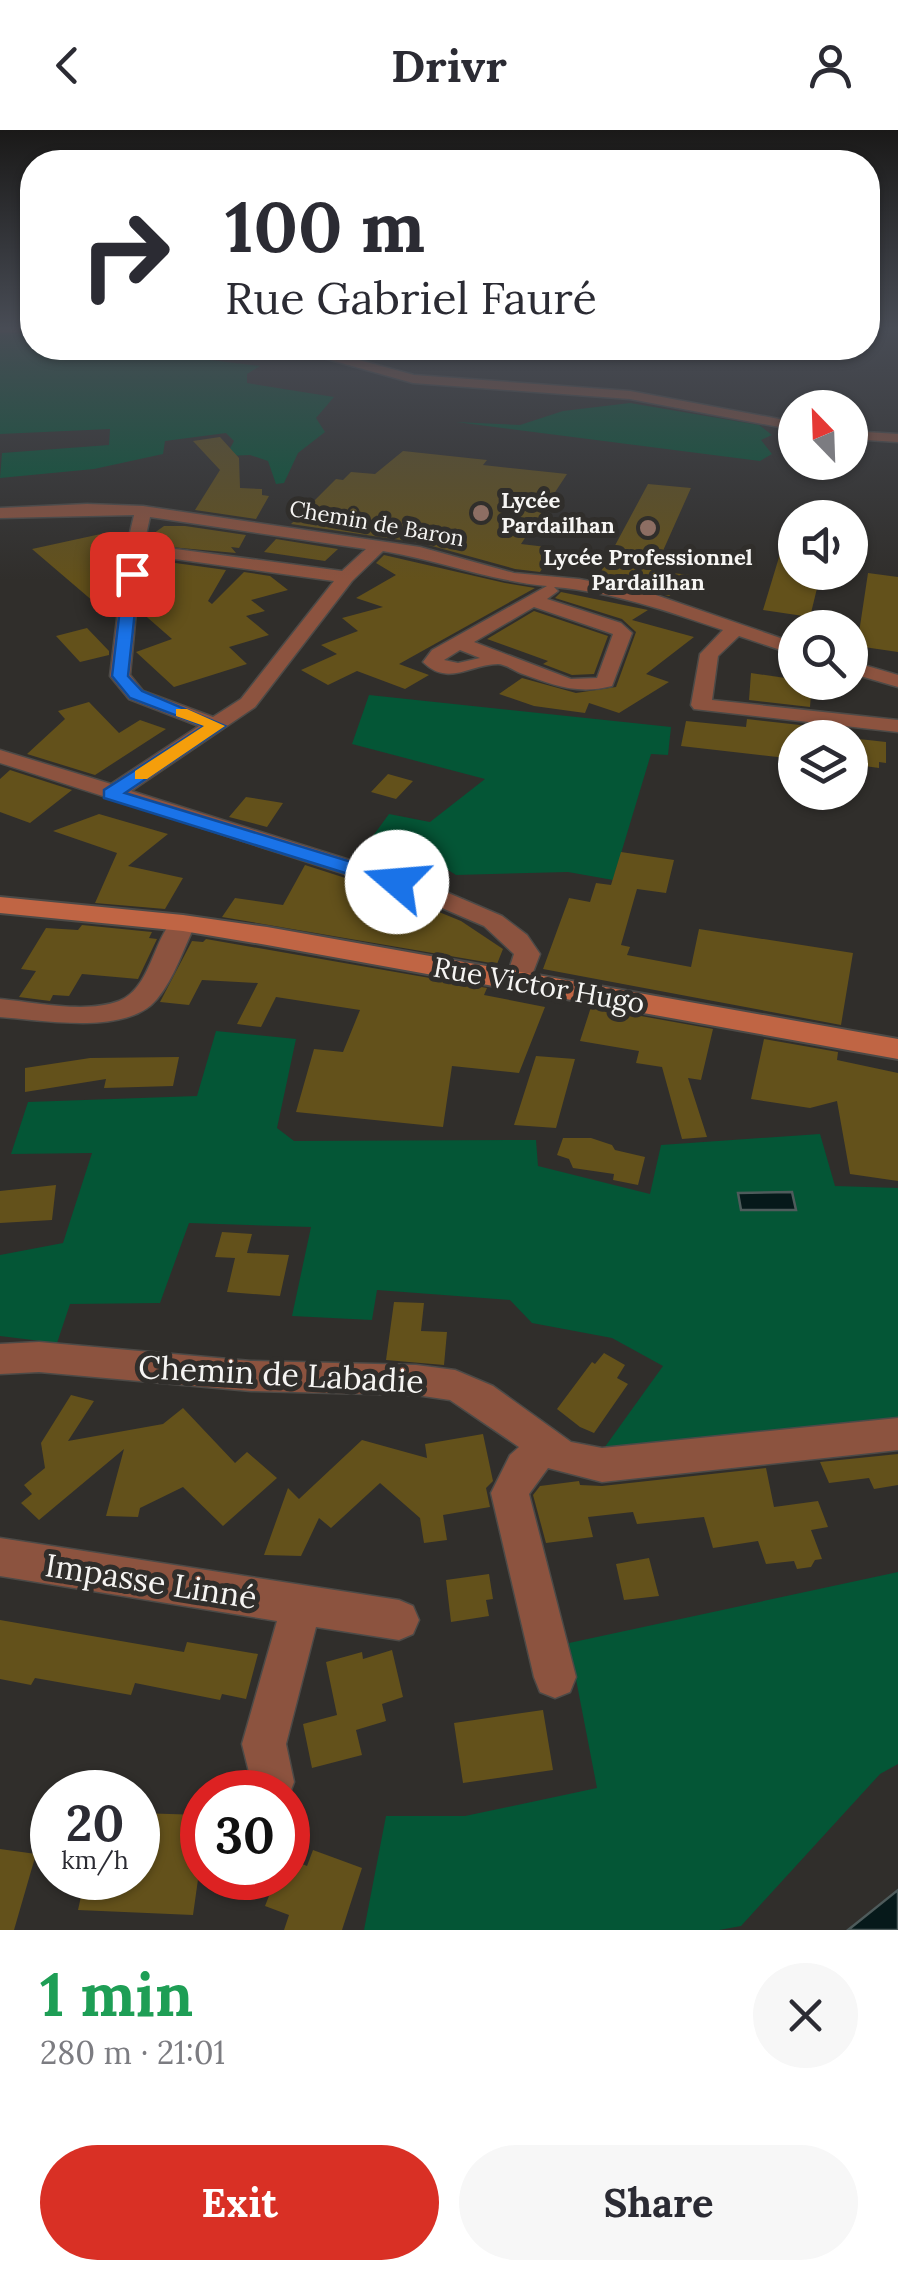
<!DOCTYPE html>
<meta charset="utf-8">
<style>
:root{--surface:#fff;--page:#f7f7f7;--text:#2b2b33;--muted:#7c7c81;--accent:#d93025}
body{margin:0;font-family:Lora,serif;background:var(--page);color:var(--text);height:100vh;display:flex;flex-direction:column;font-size:38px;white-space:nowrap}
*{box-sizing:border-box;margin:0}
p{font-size:32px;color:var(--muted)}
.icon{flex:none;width:55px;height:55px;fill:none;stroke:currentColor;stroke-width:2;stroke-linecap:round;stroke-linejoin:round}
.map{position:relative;height:1800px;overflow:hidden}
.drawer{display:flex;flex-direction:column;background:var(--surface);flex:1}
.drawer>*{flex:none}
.top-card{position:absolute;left:20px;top:20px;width:860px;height:210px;border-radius:40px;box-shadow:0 2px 8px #0004;background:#fff;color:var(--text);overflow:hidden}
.needle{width:65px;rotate:337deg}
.controls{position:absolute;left:778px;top:260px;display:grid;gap:20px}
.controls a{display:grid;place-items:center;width:90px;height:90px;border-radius:50%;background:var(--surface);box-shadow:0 2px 8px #0004;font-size:50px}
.speed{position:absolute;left:30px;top:1640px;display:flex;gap:20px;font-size:50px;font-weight:700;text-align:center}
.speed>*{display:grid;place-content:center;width:130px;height:130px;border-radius:50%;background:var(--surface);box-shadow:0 2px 8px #0004;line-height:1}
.speed small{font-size:25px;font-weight:400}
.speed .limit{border:15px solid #d22;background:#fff;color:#111}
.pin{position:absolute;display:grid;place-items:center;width:85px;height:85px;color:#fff;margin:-42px;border-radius:20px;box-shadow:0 5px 15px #0006}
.me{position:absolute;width:110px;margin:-55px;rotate:288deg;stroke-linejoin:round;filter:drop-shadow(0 0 8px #0008)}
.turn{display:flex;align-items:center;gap:35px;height:210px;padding:0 40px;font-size:45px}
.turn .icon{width:130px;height:130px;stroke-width:2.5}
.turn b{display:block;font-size:70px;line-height:85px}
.round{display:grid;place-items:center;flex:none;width:105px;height:105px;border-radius:52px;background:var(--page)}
.summary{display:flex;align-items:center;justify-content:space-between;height:170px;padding:0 40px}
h1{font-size:60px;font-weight:700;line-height:75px;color:#1e9e55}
.action{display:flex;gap:20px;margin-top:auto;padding:20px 40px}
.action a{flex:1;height:115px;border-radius:60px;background:var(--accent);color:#fff;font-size:40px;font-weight:700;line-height:115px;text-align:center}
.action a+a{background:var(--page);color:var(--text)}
header{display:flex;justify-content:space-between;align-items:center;height:130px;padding:0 40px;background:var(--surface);font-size:45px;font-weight:700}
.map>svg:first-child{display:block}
.green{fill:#045636}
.water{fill:#06191a;stroke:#4e5b5b;stroke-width:2.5}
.building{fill:#63511b}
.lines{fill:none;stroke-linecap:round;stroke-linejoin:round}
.street-casing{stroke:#4c4a47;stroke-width:3}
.secondary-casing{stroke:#4c4a47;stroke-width:4}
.street{fill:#8c533f;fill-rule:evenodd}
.secondary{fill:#c06544;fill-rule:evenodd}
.route{fill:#1a73e8;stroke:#114b97;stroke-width:2.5}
.slow{fill:#f59e0b}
.education-dot{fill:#8d6e63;stroke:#302e2b;stroke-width:4}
.labels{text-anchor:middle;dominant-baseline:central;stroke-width:10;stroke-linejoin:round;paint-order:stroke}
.far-poi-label{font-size:22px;font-weight:bold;fill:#f6f5f3;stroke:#302e2b;text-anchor:start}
.far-street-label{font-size:22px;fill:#f6f5f3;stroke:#302e2b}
.street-label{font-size:28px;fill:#f6f5f3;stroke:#302e2b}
.near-street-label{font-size:32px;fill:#f6f5f3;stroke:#302e2b}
</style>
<header><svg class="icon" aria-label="back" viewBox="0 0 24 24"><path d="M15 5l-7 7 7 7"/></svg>Drivr<svg class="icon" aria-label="person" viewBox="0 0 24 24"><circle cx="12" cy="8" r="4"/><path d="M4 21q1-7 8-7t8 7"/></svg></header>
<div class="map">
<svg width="898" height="1800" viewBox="0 0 898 1800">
<rect width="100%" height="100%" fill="#302e2b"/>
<!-- green -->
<path class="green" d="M0,201H32L29,216L40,219L205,218L201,229L260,236L247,244V253L334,267L316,288L325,302L298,323L284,353L276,354L268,331L250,325L226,326L234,311L226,303L165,311L163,324L94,339L0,348L2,323L109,315L110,299L0,304Z
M630,273L759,295L772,305L761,310L772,324L760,331L456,292L520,295L563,281Z
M369,565L671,597L668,625L651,624L613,750L568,742L456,745L426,726L370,710L389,684L430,692L485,649L352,614Z
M216,901L296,909L277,998L294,1011L536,1010L538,1036L650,1064L661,1015L820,1004L835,1056L898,1058V1288L602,1321L663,1236L612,1208L532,1193L510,1170L377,1160L372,1190L292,1186L311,1097L189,1093L160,1173L70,1174L57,1213L0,1206V1125L63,1113L92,1023L11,1024L28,972L197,966Z
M898,1442V1634L880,1644L741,1796L719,1800H364L386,1686H465L597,1658L569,1513Z"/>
<!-- water -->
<path class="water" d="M792,1062L796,1080H741L738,1063Z
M898,1760V1800H848Z"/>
<!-- building -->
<path class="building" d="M220,307L239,328L240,358L262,359V365L269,366L256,389L195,380L220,340L193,311Z
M403,321L487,330L483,335L567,344L521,414L555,418L540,442L515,439L421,413L291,394L336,349L343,350L351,342L375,344Z
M648,354L691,358L654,441L700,446L669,466L597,449Z
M790,391L795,392V442H821L810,487L763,480Z
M164,396H185L246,405L239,418L231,417L236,423L148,415L150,406Z
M110,402L124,412L115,474L101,478L32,419Z
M276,409L338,419L325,431L264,422Z
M384,425L505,453L535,458L399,534L429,545L405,559L357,541L328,555L301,540L337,524L321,515L358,501L342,488L383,477L356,468L396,445L376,433Z
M168,432L226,440L208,471L212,474L244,442L270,446L288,460L251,470L265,481L246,486L269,505L229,517L247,534L174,557L136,522L172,509L140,481L144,433Z
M868,443L898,447V522L857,516Z
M561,462L648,480L632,490L694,507L646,544L669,552L619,583L589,573L585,583L534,576L499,564L522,548L576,563L616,557L636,502L622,489L555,468Z
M534,481L608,506L594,544L572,545L543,534L548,531L487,509Z
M87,498L109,521V525L80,532L56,506Z
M751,543L812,552L810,577L749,570Z
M89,572L119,603L140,590L166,599L95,645L27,624L65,589L58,581Z
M747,589L809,596L808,608H795V629L681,616L686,591L746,597Z
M850,608L886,612V633L879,632V638L850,634Z
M10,640L72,660L30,693L0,682V649Z
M388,644L413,651L396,669L371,662Z
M246,667L283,673L267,697L229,687Z
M99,684L168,704L128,736L183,748L165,779L95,773L117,723L53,701Z
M621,722L674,730L666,763L637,759L621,815L630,817L627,825L691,837L699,799L853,823L841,895L543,839L569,768L590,772L596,753L611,755Z
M305,735L395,764L461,791L503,819L497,834L222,787L235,768L283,775Z
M82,795L152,802L149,808L157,809L138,849L82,844L69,866L53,865L50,871L19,867L36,841L21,839L46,798L78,800Z
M206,809L487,858L484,865L545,877L519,943L452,936L443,997L296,982L314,919L343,922L360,880L276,867L261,897L237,894L258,853L202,850L189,875L160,872L192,811L203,812Z
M591,877L713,899L701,950L688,948L707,1007L682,1009L662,937L636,933L639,921L580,911Z
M764,909L838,922L837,930L898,943V1051L850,1044L837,971L810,978L751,969Z
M536,926L575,929L556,998L514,995Z
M179,927L173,956L104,958L106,949L25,962V938L90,928Z
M563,1008H591L612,1015L615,1020L645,1027L638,1055L613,1050L614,1044L573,1038L569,1029L557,1025Z
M56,1055L52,1090L0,1093V1061Z
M222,1102L252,1104L247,1123L289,1125L280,1166L227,1162L235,1128L215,1127Z
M394,1172L424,1173L421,1201L447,1202L444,1235L386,1230Z
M604,1223L625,1235L617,1248L628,1254L594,1303L580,1297L557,1279L592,1232L595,1234Z
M71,1265L94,1271L68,1311L163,1294L183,1278L235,1333L247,1322L277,1348L223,1396L183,1357L140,1378L138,1387L106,1386L124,1319L39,1390L21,1373L32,1364L24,1355L45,1338L41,1313Z
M483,1304L493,1351L486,1358L490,1377L443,1385L447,1410L424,1413L420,1388L380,1353L331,1398L319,1388L301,1426L264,1425L288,1358L299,1369L362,1310L427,1328L425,1314Z
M898,1324V1355L874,1359L869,1348L829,1353L820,1332Z
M766,1338L774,1377L818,1371L828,1397L811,1400L822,1429L815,1430L811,1437L797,1439L794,1431L766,1434L758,1411L713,1418L704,1387L637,1394L633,1382L588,1387L593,1407L546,1413L533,1365L540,1356L579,1351L580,1355L602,1356Z
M649,1428L659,1466L624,1470L616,1434Z
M489,1444L493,1469L486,1470L489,1486L451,1492L446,1450Z
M0,1490L184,1522L187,1512L258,1524L246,1569L222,1564L220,1570L135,1553L131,1565L35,1548L31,1555L0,1549Z
M392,1520L403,1567L382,1574L386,1591L356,1600L362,1625L312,1638L303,1594L337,1585L326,1532L362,1522L363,1529Z
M543,1580L553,1640L463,1653L454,1593Z
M138,1683L202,1685V1721L193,1785L78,1780L85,1748H138Z
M0,1719L36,1724L14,1800H0Z
M313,1720L362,1738L342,1800H284L289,1785L265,1776L276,1748H288V1728L307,1736Z"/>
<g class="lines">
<!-- street casing -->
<g class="street-casing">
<path id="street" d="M0,198H32V202H0Z
M213,218H315L414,245L630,261L795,292V300L630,269L413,253L309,224L219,222Z
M850,301L898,304V312L850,309Z
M87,374L143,376L420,417L514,443L579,449L647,462L795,513V525L739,506L718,526L712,570L898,590V602L694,579L691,575L700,524L723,500C667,481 613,462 554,457L558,461L547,469L621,493L632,503L612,556C577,565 553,555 520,543C514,540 504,534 498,534C471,534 448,557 423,532L432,520L547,456C491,451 438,430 383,421L352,451L255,577L131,661L432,756L502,786L527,805L540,824L527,858H509L505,852L514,824L484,796L414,766L0,633V620L111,654L199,596L129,569L110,546L125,424L134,385L0,388V378ZM150,387L366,419L342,441L168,418L143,419ZM168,428L334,451L241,569L213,587L143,561L130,545L141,429ZM534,477L613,504L597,548L571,549L474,512ZM460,520L480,528L458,533L444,530Z
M850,531L898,545V557L850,543Z
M183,785L196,793C183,819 175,847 157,869C127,906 42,890 0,887V869C35,872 85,884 119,871C155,857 154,793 183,785Z
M39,1212L251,1231L416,1235L455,1240L493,1256L571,1312L602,1318L898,1288V1320L602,1352L548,1338L529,1364L576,1547L570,1562L555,1568L540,1562L534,1547L491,1363L510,1325L519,1317L450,1270L416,1265L251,1261L39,1242L0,1244V1214Z
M0,1408L399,1470L413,1476L419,1490L413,1504L399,1510L316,1497L286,1614L294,1652L288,1668V1662H254L242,1614L277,1491L0,1446Z"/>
</g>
<!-- secondary casing -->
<g class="secondary-casing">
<path id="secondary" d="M0,767L183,785L267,797L898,909V929L267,815L183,801L0,783Z"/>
</g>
<!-- street -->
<use href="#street" class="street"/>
<!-- secondary -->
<use href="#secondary" class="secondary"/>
</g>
<!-- sky -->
<linearGradient id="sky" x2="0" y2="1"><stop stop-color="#1a1918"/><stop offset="0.44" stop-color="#484c55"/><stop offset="1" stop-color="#484c55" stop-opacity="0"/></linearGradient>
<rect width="898" height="450" fill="url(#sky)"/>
<!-- route -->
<path class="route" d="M132,440L139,444L128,546L142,561L225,596L125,663L404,748V757H390L104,668V660L204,596L130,568L112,546L124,444Z"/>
<!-- slow -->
<path class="slow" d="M176,579H187L225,596L147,649H135V641L204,596L176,586Z"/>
<!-- markers -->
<g class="education-dot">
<circle cx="481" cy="383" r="10"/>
<circle cx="648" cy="398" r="10"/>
</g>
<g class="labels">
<!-- far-poi labels -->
<g class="far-poi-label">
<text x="501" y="370">Lycée<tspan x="501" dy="25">Pardailhan</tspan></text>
<text x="648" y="427" text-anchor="middle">Lycée Professionnel<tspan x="648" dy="25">Pardailhan</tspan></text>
</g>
<!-- far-street labels -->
<g class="far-street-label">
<text transform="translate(377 393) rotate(10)">Chemin de Baron</text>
</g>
<!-- street labels -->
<g class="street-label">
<text transform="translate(539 855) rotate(10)">Rue Victor Hugo</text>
</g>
<!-- near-street labels -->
<g class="near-street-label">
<text transform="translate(281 1244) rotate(3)">Chemin de Labadie</text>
<text transform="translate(151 1451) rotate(9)">Impasse Linné</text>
</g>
</g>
</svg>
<div class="controls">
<a><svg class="needle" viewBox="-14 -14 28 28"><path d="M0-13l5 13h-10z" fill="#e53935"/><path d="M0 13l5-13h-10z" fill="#7c7c81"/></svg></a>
<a><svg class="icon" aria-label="sound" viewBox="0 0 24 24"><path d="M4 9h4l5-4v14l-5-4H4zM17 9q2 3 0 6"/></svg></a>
<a><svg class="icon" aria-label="search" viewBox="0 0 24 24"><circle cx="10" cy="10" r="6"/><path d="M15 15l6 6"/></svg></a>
<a><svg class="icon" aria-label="layers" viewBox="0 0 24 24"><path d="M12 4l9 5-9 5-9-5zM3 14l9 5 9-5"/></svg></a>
</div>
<div class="speed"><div>20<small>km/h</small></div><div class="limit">30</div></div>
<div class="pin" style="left:132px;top:444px;background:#d93025"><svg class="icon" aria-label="arrive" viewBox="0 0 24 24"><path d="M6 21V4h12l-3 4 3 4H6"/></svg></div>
<svg class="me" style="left:397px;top:752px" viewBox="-20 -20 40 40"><circle r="19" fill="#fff"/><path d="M0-13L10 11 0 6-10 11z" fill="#1a73e8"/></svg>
<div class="top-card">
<div class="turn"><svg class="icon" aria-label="right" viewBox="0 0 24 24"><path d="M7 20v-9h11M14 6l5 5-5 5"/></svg><div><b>100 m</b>Rue Gabriel Fauré</div></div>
</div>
</div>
<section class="drawer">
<div class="summary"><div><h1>1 min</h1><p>280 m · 21:01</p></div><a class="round"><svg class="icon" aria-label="close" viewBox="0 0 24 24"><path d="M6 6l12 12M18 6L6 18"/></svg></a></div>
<div class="action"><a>Exit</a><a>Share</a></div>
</section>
